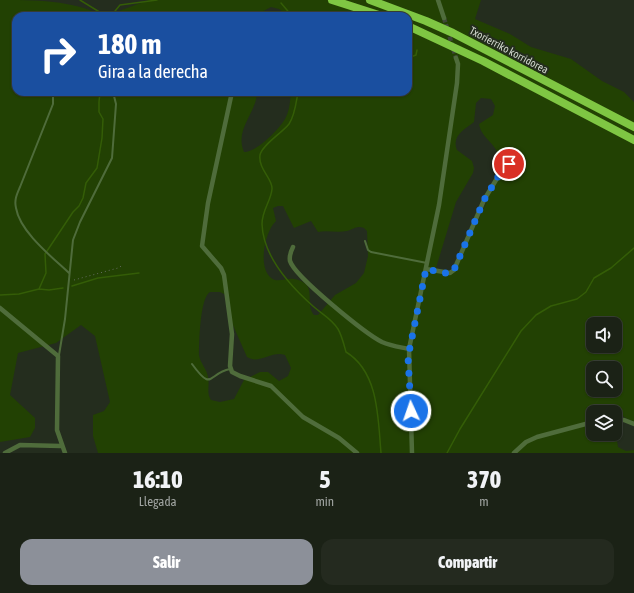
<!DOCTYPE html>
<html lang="es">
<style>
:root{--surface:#1b2216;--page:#242a1f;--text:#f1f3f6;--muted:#a0a4a1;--line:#393f35;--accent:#8c9099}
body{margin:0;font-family:"Asap Condensed",sans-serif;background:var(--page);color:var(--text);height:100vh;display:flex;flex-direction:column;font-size:15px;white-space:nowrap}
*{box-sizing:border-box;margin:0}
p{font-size:13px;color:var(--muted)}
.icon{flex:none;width:22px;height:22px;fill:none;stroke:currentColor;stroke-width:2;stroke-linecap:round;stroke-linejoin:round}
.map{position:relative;height:453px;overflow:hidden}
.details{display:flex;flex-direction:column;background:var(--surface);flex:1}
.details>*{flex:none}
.top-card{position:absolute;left:12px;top:12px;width:400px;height:84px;border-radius:12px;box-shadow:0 1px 3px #0004,0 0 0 1px var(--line);background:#1a4fa0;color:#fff;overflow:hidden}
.tools{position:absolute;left:586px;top:317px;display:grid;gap:8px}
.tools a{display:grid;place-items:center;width:36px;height:36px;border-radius:8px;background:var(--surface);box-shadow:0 1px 3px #0004,0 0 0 1px var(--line);font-size:20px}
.pin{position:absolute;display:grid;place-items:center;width:34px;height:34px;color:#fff;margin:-17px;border:2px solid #fff;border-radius:50%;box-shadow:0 1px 4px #0007}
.me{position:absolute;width:44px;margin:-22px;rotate:357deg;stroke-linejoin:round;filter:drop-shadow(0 0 3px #0008)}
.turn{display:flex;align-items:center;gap:14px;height:84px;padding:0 20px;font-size:18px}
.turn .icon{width:52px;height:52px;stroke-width:2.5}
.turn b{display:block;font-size:28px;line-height:34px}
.eta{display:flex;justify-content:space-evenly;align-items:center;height:68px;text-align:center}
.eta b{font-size:24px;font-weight:800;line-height:28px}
.cta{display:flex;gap:8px;margin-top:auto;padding:8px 20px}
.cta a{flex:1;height:46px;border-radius:12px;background:var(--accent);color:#fff;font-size:16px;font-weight:800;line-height:46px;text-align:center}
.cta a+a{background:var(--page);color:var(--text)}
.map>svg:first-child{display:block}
.green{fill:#224103;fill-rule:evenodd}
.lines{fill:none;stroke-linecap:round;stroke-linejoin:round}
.stream{stroke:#345d07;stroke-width:1.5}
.minor-tunnel{stroke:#3e4638;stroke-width:4.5;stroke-dasharray:4.5 2;stroke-linecap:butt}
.path{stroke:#646c5f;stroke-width:1;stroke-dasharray:1 3;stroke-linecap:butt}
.service{stroke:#4f6c3b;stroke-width:2}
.minor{stroke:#4f6c3b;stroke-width:4.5}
.motorway{stroke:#7fc643;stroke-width:8}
.route{stroke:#1a73e8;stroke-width:7;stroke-dasharray:0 12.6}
.labels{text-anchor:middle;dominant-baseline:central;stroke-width:4;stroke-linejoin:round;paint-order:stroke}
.street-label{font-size:11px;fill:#d0d6cc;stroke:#242d1e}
</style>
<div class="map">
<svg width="634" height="453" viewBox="0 0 634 453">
<rect width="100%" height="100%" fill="#242d1e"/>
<!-- green -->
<path class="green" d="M0,0C33,0 74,0 103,16H16V92H257C257,113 234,129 244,152C256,153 281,128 286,117C290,109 290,100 291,92H408V16H288L279,9L271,7L254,16H109L103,12H116L149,0H481L475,19L510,34L531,47L571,59L602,81L624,92L634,102V422L624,417L615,406C608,403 602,404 599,412H593V434H615V428L618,447L626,451L634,450V453H98L93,436V415L104,411L110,402L95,336L81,325L56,343L18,353L10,395L35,418V428L30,437L0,442ZM481,98L491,99L495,106L493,115L479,124C481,138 496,143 499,157C504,176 463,249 454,269L441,273L436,268L456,202L473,173L474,168L472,161L457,150C451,136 465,129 474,122L476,103ZM278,206H283L294,228L311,221L318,232C327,230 337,233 347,231C353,230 356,225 364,228L367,231L368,256L364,273L356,283L335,295L318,315H314C303,302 320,284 294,279C288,278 281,281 275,280C256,273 264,232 276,221L273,208ZM210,292H220L226,295L232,323L247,357C259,365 272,350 285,355L291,368L288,376L279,381L268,372H260L244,380L234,399L220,402L211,400C206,393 210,385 208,377C207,369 200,363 199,355C199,343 200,297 210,292ZM593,324H615V346H593ZM593,368H615V390H593Z"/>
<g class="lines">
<!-- stream -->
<path class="stream" d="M80,0L106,16
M281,3L292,16
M111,16L120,5L157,0
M408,58L416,55L417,50
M298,92C296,103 295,115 289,124C282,133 262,145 260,155C258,169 273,179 272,189C271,201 262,210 262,224C263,256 290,286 314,307C322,314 332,319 338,329C342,336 344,345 346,352C379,372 378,419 381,453
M72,286L98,278L139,273
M39,289L49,290L63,288
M0,295L19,294L39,289L46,273L45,254L73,212L79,206L83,198L86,183L97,168L102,138L103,119L99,112V102L100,92
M447,453L460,429L521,331L536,315L551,306L577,299L586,292L594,278L611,268L634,248"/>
<!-- minor-tunnel -->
<path class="minor-tunnel" d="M444,18L456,58"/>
<!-- path -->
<path class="path" d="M74,280L118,268L123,265"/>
<!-- service -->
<path class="service" d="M53,92V104L20,187C17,194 14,200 16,208C20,232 52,257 69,273
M365,241L368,250L371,252L427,263
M59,355L65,319L73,240L80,222L112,158L116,104L113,92
M192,364C213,393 208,373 230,369"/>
<!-- minor -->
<path class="minor" d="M438,0L444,18
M232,92L208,203L202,246L221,268L224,275L232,334L230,366L232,372L240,376L271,386L303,417L339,438L357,453
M293,247C291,251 289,256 290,261C295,277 366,334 382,342C391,346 400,347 409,349
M426,269L450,273L454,270L484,200L505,165L509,164
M0,308L58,356L57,430L65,453
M615,420H624L634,424
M5,453L20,445L61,446
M412,453L409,349L439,205L457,83L458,64L456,58
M514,453L526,442L537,437L593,422"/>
<!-- motorway -->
<path class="motorway" d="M332,0L382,16
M370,0L426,21L453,33L634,127
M408,26L483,61L634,140"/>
</g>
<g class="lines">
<!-- route -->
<path class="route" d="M411,411L408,357L426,269L450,274L454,270L484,200L505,165L509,164"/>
</g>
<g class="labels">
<!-- street labels -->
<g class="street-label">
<text transform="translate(509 50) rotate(28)">Txorierriko korridorea</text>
</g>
</g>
</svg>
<div class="tools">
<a><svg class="icon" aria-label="sound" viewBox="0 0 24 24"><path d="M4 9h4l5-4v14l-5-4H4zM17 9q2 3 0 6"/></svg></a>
<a><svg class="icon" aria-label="search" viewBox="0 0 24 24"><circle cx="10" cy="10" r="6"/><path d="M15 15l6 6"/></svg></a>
<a><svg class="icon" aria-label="layers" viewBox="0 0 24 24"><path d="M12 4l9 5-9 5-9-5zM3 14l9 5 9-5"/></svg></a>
</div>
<div class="pin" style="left:509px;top:164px;background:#d93025"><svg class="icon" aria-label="arrive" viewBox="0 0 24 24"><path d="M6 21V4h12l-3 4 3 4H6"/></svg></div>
<svg class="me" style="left:411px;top:411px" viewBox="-20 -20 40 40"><circle r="17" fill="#1a73e8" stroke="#fff" stroke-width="3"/><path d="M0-11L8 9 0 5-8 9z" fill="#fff"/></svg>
<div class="top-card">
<div class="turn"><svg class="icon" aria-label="right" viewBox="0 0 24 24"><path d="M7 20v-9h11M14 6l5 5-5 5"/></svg><div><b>180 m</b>Gira a la derecha</div></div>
</div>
</div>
<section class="details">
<div class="eta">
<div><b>16:10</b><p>Llegada</p></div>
<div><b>5</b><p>min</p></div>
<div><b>370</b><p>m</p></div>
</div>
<div class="cta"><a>Salir</a><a>Compartir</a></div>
</section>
